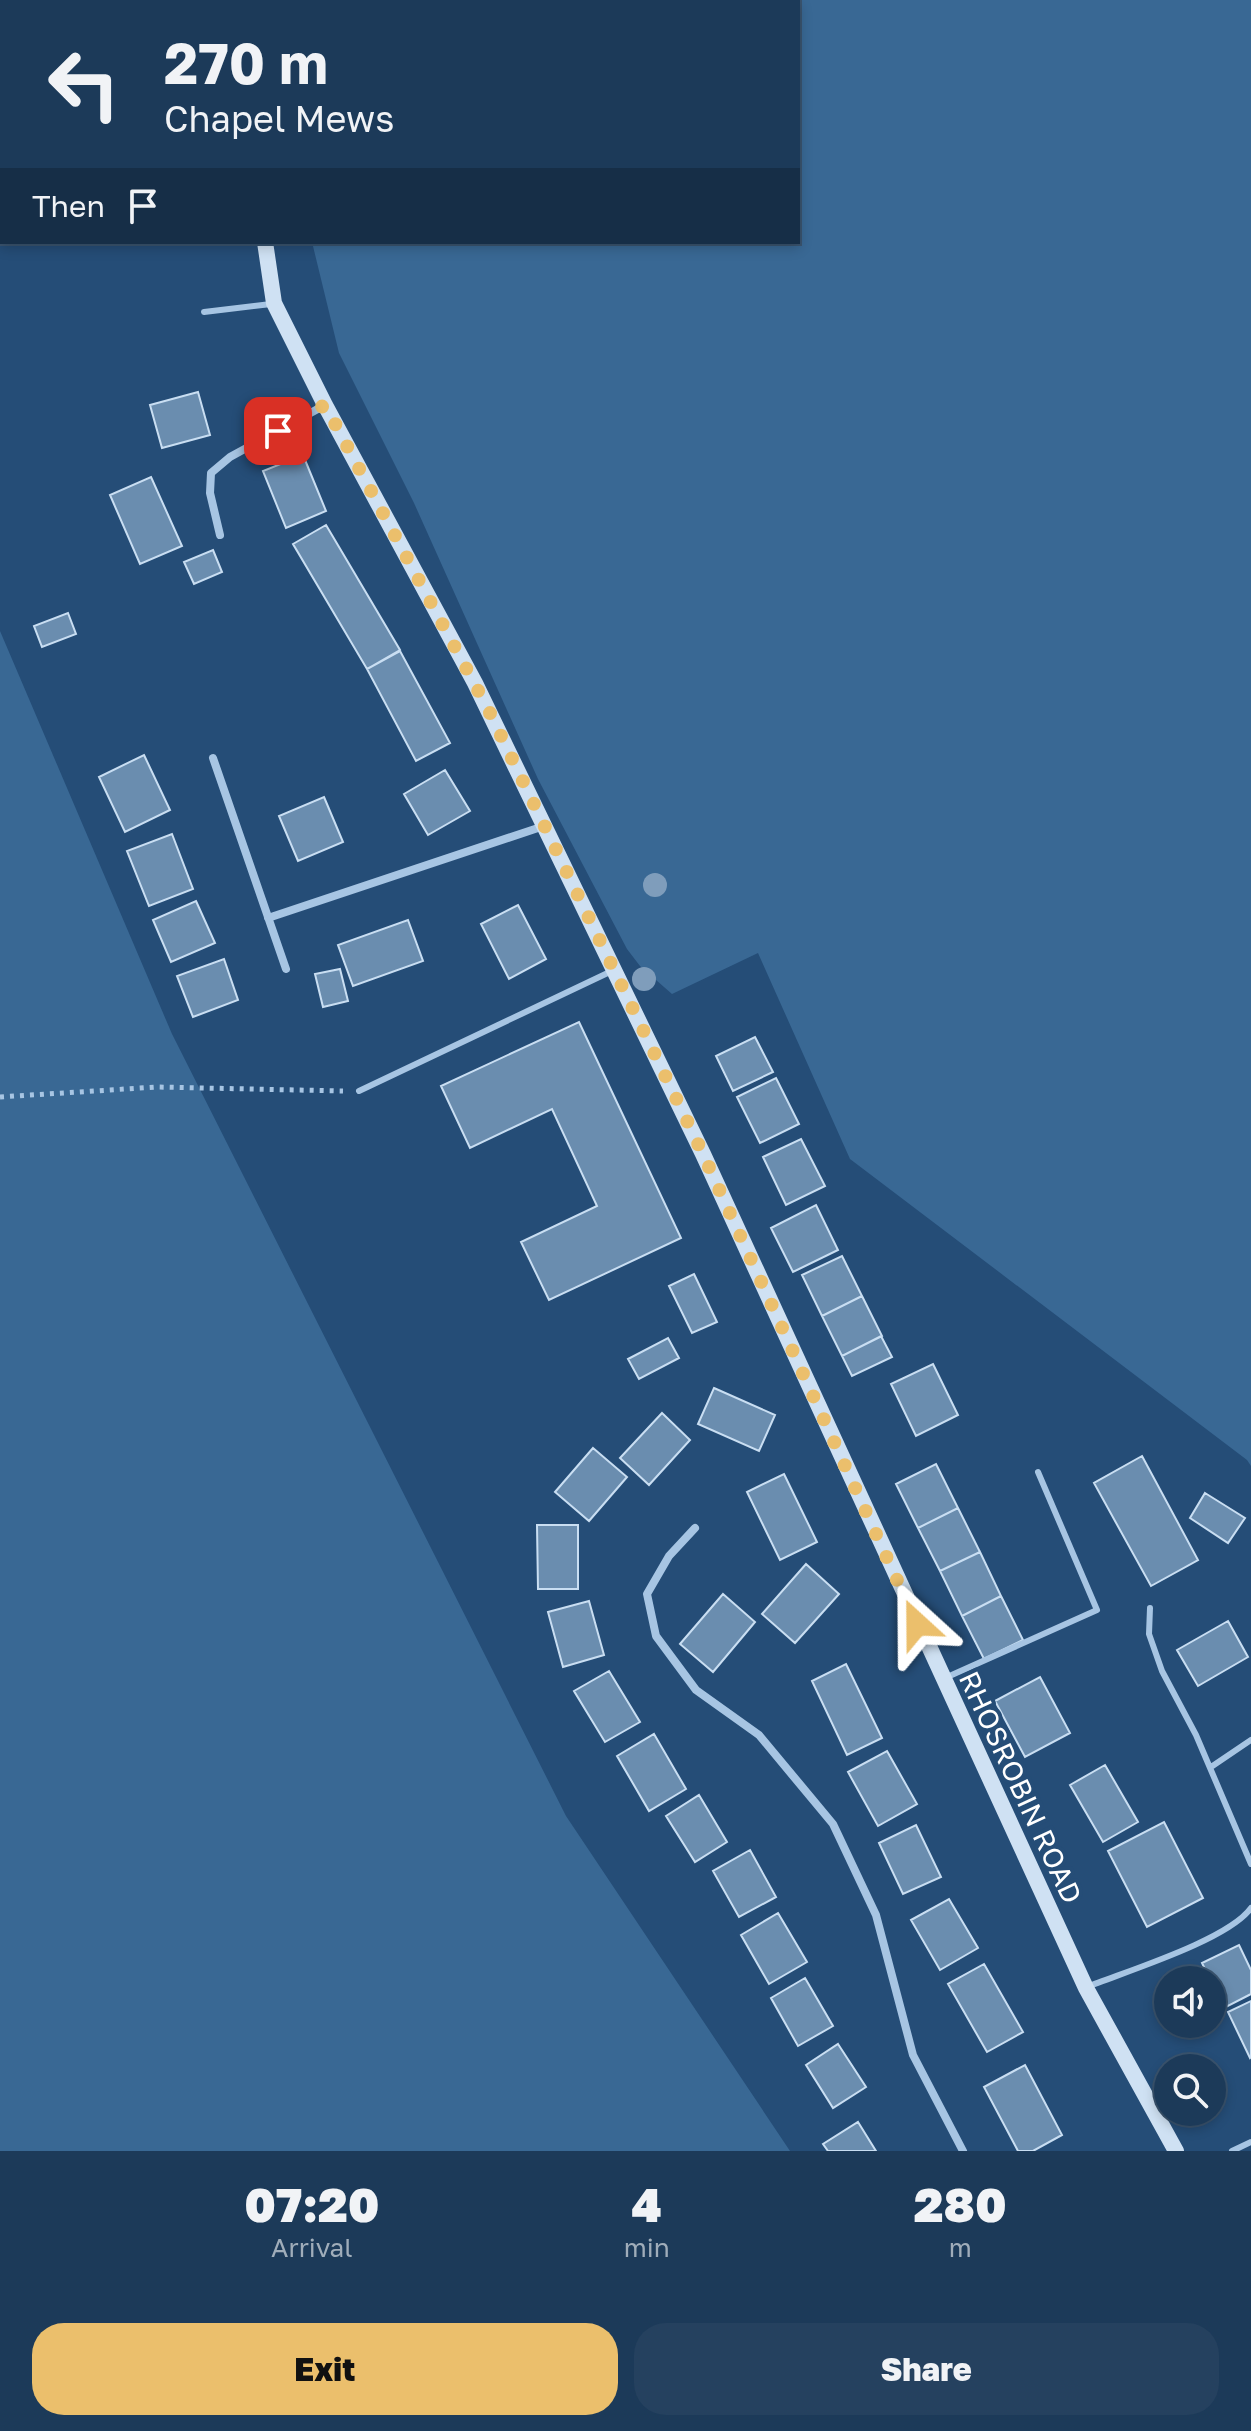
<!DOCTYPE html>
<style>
:root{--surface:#1c3a59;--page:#25415f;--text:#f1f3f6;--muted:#a0adba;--line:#3a546f;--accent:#ebbf6c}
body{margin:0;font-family:"Golos Text",sans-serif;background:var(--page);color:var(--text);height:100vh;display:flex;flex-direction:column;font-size:30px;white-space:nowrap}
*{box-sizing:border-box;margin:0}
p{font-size:26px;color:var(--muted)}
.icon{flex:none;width:44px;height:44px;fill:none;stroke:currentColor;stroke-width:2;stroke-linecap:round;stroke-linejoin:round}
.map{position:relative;height:2151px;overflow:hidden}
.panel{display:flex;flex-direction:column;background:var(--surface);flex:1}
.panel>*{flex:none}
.banner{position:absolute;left:0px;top:0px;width:800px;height:244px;box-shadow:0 4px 12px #0003,0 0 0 2px var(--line);background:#1c3a59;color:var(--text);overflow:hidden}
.tools{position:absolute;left:1154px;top:1966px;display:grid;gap:16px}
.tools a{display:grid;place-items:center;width:72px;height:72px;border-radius:50%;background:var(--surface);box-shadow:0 4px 12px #0003,0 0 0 2px var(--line);font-size:40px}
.pin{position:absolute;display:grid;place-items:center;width:68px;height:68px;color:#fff;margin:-34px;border-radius:16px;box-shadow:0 4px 12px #0006}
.me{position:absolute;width:88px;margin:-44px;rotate:336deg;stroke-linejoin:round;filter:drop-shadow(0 0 6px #0008)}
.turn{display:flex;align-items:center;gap:28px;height:168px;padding:0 32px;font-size:36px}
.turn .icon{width:104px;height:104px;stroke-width:2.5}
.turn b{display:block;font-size:56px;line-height:68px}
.then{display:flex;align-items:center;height:76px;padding:0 32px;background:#0003;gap:16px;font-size:30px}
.eta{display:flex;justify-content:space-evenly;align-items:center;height:136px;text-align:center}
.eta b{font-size:48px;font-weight:800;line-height:56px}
.action{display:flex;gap:16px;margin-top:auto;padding:16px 32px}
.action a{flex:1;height:92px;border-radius:32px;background:var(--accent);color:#111;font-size:32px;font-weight:800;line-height:92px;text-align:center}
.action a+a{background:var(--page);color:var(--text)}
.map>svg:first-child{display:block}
.green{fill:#396894}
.building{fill:#6a8daf;stroke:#c9def2;stroke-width:2}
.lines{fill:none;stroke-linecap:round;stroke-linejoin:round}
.path{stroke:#a7c5e3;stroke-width:5;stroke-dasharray:4 6;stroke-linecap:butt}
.lane{stroke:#a7c5e3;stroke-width:6}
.street{stroke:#a7c5e3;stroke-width:8}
.secondary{stroke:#cfe1f3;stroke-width:16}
.tree{fill:#7f9dbb}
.route{stroke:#ebbf6c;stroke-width:14;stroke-dasharray:0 25.2}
.labels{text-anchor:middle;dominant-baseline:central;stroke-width:8;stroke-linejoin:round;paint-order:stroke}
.street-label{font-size:28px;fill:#fff;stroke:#254d77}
</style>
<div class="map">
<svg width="1251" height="2151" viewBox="0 0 1251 2151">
<rect width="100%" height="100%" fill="#254d77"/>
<!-- green -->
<path class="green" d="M260,0H1251V1466L1247,1460L850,1159L758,953L672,994L640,966L627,949L538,779L414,503L339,353L312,242H798V2Z
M0,631L172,1034L566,1816L790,2151H0Z"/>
<!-- building -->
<path class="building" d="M198,392L210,435L162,448L150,405Z
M303,455L326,511L286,528L263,471Z
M151,477L182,546L140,564L110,495Z
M326,525L400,650L367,669L293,544Z
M213,550L222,572L194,584L184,562Z
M68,613L76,634L42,647L34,626Z
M400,651L450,743L416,761L367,669Z
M144,755L170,810L125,832L99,777Z
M445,770L470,811L428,835L404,794Z
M324,797L343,842L298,861L279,816Z
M172,834L193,889L149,906L127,851Z
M196,901L215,943L171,962L153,920Z
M518,905L546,959L509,979L481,924Z
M408,920L423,961L353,986L338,945Z
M224,959L238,1000L193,1017L177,976Z
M340,969L348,1001L323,1007L315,974Z
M579,1022L681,1238L549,1300L521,1242L597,1206L552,1109L470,1148L441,1086Z
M755,1037L773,1072L733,1091L716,1056Z
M776,1078L799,1124L760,1143L737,1097Z
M801,1139L825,1186L786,1205L763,1157Z
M816,1205L838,1250L793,1272L771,1228Z
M842,1256L862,1296L822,1316L802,1275Z
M694,1274L717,1322L692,1333L669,1286Z
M862,1296L882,1336L842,1356L822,1316Z
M881,1336L892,1357L852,1376L842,1356Z
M668,1338L679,1358L639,1379L628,1359Z
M933,1364L958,1415L916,1436L891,1384Z
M714,1388L775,1415L759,1451L698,1424Z
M662,1413L690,1440L649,1485L620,1458Z
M593,1448L627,1477L589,1521L555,1492Z
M1142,1456L1198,1560L1151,1586L1094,1483Z
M936,1464L958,1508L918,1528L896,1484Z
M784,1474L817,1542L780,1560L747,1492Z
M1205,1493L1245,1518L1228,1543L1190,1518Z
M958,1508L980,1552L940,1571L918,1528Z
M537,1525H578V1589H538Z
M980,1552L1001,1596L962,1616L940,1571Z
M806,1564L839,1594L795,1643L762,1614Z
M723,1594L755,1622L713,1672L680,1644Z
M1001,1596L1023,1640L984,1659L962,1616Z
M589,1601L604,1655L563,1667L548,1612Z
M1228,1621L1248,1657L1198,1686L1177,1650Z
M846,1664L882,1738L847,1755L812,1681Z
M609,1671L640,1722L605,1742L574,1691Z
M1040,1677L1070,1733L1025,1757L995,1701Z
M654,1734L686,1789L649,1811L617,1756Z
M887,1751L917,1804L878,1826L848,1772Z
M1105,1765L1138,1822L1103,1842L1070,1785Z
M699,1795L727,1842L695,1862L666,1816Z
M1164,1822L1203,1898L1147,1927L1108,1851Z
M916,1825L941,1877L903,1894L879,1843Z
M750,1850L776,1897L739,1917L713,1871Z
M949,1899L978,1948L940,1970L911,1920Z
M778,1913L807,1962L769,1984L741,1935Z
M1239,1945L1251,1970V1994L1224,2008L1202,1963Z
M984,1964L1023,2032L987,2052L948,1984Z
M805,1978L833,2026L798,2046L771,1998Z
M1251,2001V2057L1250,2058L1228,2012Z
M838,2044L866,2087L833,2108L806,2065Z
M1025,2065L1062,2135L1033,2151H1018L984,2087Z
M858,2122L876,2151H828L823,2144Z"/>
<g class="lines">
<!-- path -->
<path class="path" d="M0,1097L157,1087L343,1091"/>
<!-- lane -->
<path class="lane" d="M204,312L271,304
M359,1091L614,970
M1150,1608L1149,1634L1162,1671L1196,1735L1251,1864
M945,1678L1097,1610L1038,1472
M1211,1767L1251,1740
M1087,1987C1127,1971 1228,1940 1251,1908
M1232,2151L1251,2142"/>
<!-- street -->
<path class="street" d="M220,535L210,493L211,473L230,457L325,405
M213,758L286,969
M268,918L544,826
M695,1528L669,1556L647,1594L656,1636L696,1690L759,1735L833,1824L876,1915L913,2055L963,2151"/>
<!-- secondary -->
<path class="secondary" d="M228,0L229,2
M265,242L274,303L325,405L475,683L703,1154L1086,1988L1176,2151"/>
</g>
<!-- trees -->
<g class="tree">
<circle cx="655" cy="885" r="12"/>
<circle cx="644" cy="979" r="12"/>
</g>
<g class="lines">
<!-- route -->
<path class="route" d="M278,431L325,405L489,711L703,1154L917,1624"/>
</g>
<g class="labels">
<!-- street labels -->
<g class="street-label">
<text transform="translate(1021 1787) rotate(65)">RHOSROBIN ROAD</text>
</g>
</g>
</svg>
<div class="tools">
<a><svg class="icon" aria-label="sound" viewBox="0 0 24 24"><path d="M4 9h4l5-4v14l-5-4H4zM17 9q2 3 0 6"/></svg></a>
<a><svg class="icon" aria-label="search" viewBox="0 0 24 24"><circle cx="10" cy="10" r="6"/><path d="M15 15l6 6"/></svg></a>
</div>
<div class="pin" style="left:278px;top:431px;background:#d93025"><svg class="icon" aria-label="arrive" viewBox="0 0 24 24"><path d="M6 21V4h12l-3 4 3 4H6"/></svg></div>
<svg class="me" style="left:917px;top:1624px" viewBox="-20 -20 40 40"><path d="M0-17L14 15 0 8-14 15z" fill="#ebbf6c" stroke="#fff" stroke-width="4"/></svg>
<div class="banner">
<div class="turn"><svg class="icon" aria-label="left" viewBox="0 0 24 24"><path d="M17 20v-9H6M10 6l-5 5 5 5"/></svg><div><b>270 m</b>Chapel Mews</div></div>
<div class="then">Then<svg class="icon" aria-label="arrive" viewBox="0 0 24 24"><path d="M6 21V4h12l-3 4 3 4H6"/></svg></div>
</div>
</div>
<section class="panel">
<div class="eta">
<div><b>07:20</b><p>Arrival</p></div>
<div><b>4</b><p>min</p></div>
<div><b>280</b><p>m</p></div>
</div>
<div class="action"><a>Exit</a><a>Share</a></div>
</section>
